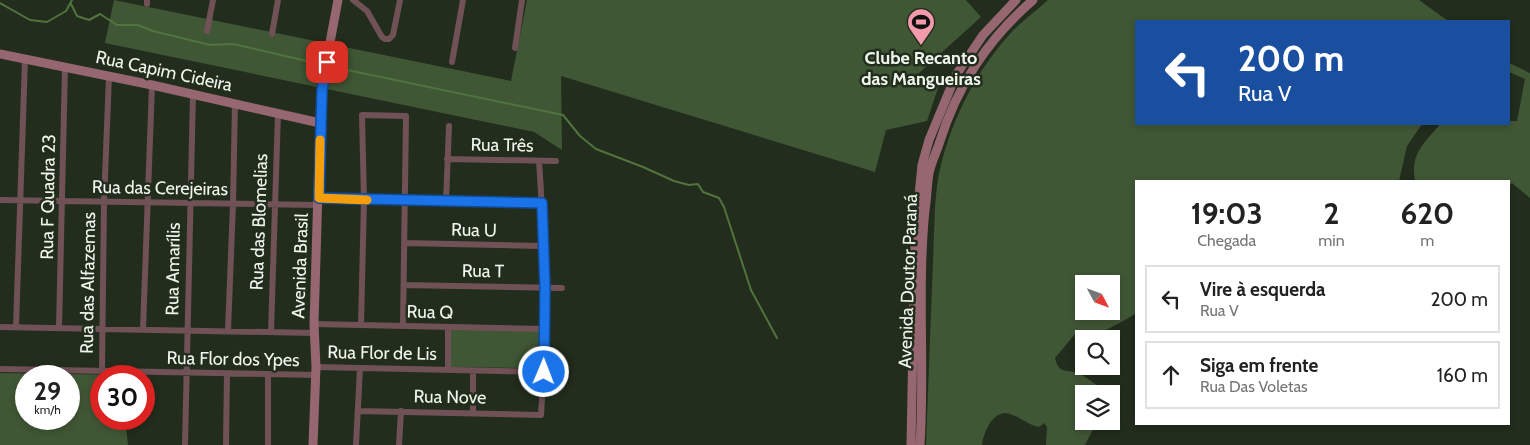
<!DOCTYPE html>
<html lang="pt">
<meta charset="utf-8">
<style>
:root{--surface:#fff;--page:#f6f6f6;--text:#222;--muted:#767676;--line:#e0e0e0}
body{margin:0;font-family:Cabin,sans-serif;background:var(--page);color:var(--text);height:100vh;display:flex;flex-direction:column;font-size:19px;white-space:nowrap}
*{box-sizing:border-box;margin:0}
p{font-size:16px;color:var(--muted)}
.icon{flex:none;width:28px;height:28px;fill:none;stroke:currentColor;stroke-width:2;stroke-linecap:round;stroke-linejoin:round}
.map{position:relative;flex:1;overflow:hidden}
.details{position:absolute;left:1135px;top:180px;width:375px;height:245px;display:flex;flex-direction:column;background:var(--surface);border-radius:0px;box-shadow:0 2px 8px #0003}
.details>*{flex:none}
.top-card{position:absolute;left:1135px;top:20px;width:375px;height:105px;border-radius:0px;box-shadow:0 2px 8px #0003;background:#1a4fa0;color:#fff;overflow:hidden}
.needle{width:32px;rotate:131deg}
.controls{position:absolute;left:1075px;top:275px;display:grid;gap:10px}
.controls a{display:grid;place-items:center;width:45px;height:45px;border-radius:0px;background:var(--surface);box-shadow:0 2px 8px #0003;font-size:25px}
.speed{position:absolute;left:15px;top:365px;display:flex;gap:10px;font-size:25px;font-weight:700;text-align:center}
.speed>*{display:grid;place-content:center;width:65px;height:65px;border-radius:50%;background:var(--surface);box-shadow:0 2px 8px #0003;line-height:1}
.speed small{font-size:12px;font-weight:400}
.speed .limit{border:8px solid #d22;background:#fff;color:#111}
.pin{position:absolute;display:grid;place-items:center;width:42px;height:42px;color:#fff;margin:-21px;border-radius:10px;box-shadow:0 2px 8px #0006}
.me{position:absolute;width:55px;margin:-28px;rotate:1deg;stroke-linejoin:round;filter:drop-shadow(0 0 4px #0008)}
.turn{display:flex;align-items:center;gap:18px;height:105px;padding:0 20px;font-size:22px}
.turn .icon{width:65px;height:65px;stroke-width:2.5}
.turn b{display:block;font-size:35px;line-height:42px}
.eta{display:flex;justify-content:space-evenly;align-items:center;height:85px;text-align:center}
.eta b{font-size:30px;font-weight:700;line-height:35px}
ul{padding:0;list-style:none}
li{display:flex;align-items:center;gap:15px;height:68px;margin:0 10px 8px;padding:0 10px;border:2px solid var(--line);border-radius:0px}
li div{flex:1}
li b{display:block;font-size:19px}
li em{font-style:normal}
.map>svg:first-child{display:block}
.green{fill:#405735;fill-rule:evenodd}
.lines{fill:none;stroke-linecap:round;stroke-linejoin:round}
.stream{stroke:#51743e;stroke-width:2}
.street{stroke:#6f5156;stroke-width:6}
.secondary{stroke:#966770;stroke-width:9}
.route-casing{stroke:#114b97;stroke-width:12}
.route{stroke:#1a73e8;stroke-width:9}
.slow{stroke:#f59e0b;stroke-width:9}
.labels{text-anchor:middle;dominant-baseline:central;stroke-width:5;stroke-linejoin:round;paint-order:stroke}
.poi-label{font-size:18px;font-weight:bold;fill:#eff6ec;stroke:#222d1d}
.street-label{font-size:18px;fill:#eff6ec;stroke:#222d1d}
</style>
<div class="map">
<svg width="1530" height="445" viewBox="0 0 1530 445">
<rect width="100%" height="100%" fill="#222d1d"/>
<!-- green -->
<path class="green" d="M114,0L511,81L527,0H966L981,17L918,74L939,85L927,121L886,130L875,172L561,76L562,150L534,132L105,43Z
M1048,0H1419L1448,21H1136V124H1422L1407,146L1399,181H1136V313C1123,323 1106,327 1096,339H1084V341L1075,334L1055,358C1059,376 1068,368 1080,374C1086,377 1092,382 1097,385L1091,394H1084V404L1082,406L1084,408V421H1095L1092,431L1085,445H1046L1047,427L1044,423L1039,427C1021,424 1006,400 990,423C986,430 983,436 982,445H926L935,207C936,195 937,181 940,169C952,119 974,75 1008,36C1019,23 1035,12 1048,0ZM1084,284H1111V311H1084Z
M1509,63L1530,73V198L1512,183L1509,186V181H1415C1410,153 1424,144 1440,124H1509V121H1517L1525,79L1509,72Z
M450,329L544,331L543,368L449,367Z
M0,373L128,375L101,376V419H125L128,445H0ZM69,376V419H26V376Z"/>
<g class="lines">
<!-- stream -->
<path class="stream" d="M0,3L30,20L47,22L66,11L72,0
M71,4L77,16L89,20L100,14L117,25H138L153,31L210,45L233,44L324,65
M328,66L563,115L580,136L596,149L643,167L674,181L689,185L698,184L703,192L719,198L724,207L751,290L777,338"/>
<!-- street -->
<path class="street" d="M353,0L367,11L382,37L385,39H389L393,35L400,0
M147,4V0
M207,31L213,0
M272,34L278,0
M515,48L522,0
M452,62L463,0
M447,159L556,161
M319,198L542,203
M0,200L318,205
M446,202L449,126
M404,243L542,246
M404,285L562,288
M314,324L545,329
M361,325L364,200L362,115L406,116L403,326
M0,327L315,333
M16,327L25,59
M59,327L65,67
M143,329L152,85
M228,331L233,204L235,103
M271,332L278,113
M316,367L544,372
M0,369L316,375
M448,370V327
M102,371L104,202L109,76
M268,374V445
M358,411L541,415C547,330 545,245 539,161
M473,413V371
M185,445L193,94
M226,445L227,374
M356,445L360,368
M399,445L401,411"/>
<!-- secondary -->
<path class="secondary" d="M0,54L152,85L320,123
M313,445L316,367L314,324L321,90L338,0
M911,445L915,235L922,165L929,140L956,75L983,35L1016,0
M920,445C925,367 917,288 925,210C927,198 927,185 929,173C931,163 936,153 939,144C957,86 987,40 1033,0"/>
</g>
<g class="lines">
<!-- route casing -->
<g class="route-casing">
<path id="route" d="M327,62L322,90L319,198L542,203L545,288L544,372"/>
</g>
<!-- route -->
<use href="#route" class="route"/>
<!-- slow -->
<path class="slow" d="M320,140L319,198L367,200"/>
</g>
<!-- icons -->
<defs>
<g id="stadium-pin" transform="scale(1.4375)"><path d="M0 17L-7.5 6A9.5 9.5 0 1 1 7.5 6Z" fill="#f39aab" stroke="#222d1d"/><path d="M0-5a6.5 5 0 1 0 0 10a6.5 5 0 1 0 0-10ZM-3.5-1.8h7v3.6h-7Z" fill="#111"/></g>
</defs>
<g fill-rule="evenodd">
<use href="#stadium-pin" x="921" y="22"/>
</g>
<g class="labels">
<!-- poi labels -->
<g class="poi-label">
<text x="921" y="58">Clube Recanto<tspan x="921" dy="21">das Mangueiras</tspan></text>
</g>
<!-- street labels -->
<g class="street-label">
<text transform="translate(164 71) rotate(12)">Rua Capim Cideira</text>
<text transform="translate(502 145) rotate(1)">Rua Três</text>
<text transform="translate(160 188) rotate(1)">Rua das Cerejeiras</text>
<text transform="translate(48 197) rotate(-89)">Rua F Quadra 23</text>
<text transform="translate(259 222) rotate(-88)">Rua das Blomelias</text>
<text transform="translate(474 230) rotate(1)">Rua U</text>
<text transform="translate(300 266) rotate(-88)">Avenida Brasil</text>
<text transform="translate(173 269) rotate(-89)">Rua Amarílis</text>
<text transform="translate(483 271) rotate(1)">Rua T</text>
<text transform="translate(908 281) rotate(-88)">Avenida Doutor Paraná</text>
<text transform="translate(88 283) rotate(-89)">Rua das Alfazemas</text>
<text transform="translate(430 312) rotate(1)">Rua Q</text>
<text transform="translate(382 353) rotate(1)">Rua Flor de Lis</text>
<text transform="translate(233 359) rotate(1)">Rua Flor dos Ypes</text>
<text transform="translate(450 397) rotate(1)">Rua Nove</text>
</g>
</g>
</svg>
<div class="controls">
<a><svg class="needle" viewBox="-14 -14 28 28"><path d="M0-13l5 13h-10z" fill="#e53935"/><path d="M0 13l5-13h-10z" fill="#767676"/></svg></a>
<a><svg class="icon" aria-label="search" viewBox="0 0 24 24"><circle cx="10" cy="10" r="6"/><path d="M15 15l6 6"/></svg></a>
<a><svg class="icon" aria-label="layers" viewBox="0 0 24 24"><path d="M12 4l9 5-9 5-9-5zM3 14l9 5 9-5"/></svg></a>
</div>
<div class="speed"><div>29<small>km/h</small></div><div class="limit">30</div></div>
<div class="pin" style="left:327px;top:62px;background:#d93025"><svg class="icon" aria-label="arrive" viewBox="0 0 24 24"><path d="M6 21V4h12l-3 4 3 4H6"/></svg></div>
<svg class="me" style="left:544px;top:372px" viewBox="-20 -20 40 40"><circle r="17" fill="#1a73e8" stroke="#fff" stroke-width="3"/><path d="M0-11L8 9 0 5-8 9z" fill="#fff"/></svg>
<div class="top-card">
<div class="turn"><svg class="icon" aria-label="left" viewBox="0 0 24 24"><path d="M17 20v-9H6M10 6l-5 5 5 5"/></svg><div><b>200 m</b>Rua V</div></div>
</div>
<section class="details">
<div class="eta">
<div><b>19:03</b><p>Chegada</p></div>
<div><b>2</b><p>min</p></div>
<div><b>620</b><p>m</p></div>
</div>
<ul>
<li><svg class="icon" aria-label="left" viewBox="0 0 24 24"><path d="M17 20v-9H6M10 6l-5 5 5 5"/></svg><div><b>Vire à esquerda</b><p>Rua V</p></div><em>200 m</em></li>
<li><svg class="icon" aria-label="ahead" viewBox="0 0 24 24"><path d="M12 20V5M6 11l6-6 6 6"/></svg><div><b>Siga em frente</b><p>Rua Das Voletas</p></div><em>160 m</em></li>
</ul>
</section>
</div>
